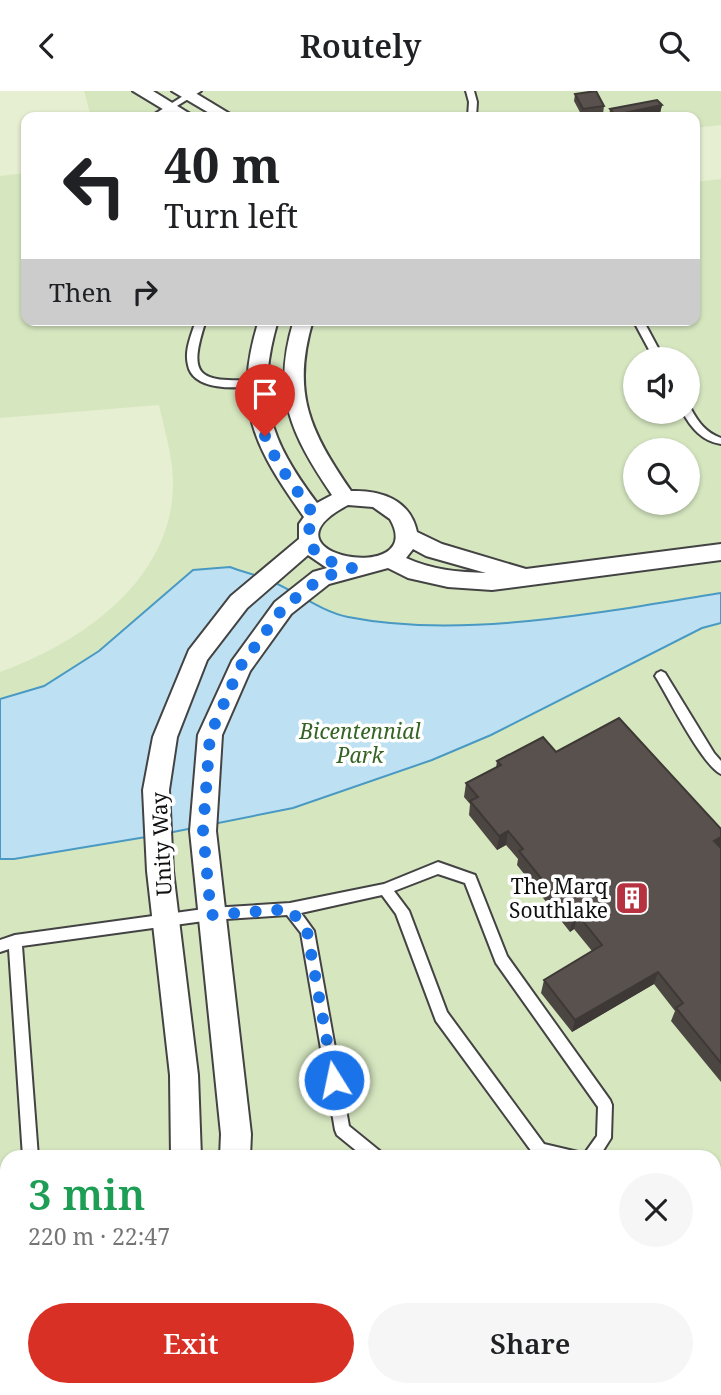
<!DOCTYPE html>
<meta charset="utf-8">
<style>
:root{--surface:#fff;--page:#f6f6f6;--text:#202124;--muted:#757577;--accent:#d93025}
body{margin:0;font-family:"Noto Serif",serif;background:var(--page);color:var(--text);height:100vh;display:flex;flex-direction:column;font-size:26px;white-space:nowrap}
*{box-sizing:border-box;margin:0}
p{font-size:23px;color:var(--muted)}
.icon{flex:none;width:38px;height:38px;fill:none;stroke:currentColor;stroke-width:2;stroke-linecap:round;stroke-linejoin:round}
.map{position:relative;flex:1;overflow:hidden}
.sheet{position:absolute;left:0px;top:1059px;width:721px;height:247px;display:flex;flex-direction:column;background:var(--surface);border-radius:21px 21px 0 0;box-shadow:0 2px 5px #0004}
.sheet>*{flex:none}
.banner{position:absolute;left:21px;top:21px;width:679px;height:214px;border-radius:14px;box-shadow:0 2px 5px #0004;background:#fff;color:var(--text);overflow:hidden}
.fabs{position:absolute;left:623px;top:256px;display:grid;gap:14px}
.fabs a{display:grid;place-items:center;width:77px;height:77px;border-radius:50%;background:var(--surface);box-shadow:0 2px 5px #0004;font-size:35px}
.pin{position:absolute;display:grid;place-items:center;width:60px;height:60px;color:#fff;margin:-72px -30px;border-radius:50% 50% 50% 0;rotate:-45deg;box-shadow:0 0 7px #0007}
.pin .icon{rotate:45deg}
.me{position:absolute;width:77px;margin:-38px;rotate:350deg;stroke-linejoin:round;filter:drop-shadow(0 0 5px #0008)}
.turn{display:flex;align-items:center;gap:24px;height:147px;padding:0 28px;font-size:32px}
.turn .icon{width:91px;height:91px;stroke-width:2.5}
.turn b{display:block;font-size:49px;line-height:60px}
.then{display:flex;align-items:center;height:66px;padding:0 28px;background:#0003;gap:14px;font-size:26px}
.round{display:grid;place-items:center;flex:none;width:74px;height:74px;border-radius:37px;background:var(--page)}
.headline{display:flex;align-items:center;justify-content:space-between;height:119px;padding:0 28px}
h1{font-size:42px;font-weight:600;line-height:52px;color:#1e9e55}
.primary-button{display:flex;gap:14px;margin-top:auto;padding:14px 28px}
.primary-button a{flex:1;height:80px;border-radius:42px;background:var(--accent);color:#fff;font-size:28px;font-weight:600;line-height:80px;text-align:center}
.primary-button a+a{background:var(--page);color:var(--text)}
header{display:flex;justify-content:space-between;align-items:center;height:91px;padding:0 28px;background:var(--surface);font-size:32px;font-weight:600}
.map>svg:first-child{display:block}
.green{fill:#d6e7c0;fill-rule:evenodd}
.pitch{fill:#e6efd1}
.water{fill:#bde1f2;stroke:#4999c3;stroke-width:2}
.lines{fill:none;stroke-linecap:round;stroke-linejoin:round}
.lane-casing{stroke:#434343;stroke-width:4}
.street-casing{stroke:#434343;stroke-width:4}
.lane{fill:#fff;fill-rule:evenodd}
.street{fill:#fff;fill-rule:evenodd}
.wall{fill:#4c4642}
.shaded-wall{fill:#3e3936}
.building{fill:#58514d;stroke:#3e3936;stroke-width:2}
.route{stroke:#1a73e8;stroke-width:12;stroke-dasharray:0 21.6}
.labels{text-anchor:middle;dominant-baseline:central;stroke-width:7;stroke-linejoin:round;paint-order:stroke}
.park-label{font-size:21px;font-style:italic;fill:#356425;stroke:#fff}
.street-label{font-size:21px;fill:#101010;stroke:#fff}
.poi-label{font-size:21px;fill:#101010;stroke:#fff;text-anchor:end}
</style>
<header><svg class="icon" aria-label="back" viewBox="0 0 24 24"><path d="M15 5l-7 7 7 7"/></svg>Routely<svg class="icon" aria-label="search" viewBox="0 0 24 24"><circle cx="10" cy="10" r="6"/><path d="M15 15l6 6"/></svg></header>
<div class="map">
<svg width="721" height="1304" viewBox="0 0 721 1304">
<rect width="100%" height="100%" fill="#fefcf5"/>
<!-- green -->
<path class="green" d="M0,0H721V1304H0ZM26,26H695V229H26ZM635,268H688V320H635ZM635,359H688V411H635ZM7,1066H714V1298H7Z"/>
<!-- pitch -->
<path class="pitch" d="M0,0H84L91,26H26V82L0,85Z
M721,34V88L695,91V37Z
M159,314C164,337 172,363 173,387C176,487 83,551 0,581V327Z"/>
<!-- water -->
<path class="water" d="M230,476C242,481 254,483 266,488C293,498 319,520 348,526C464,549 606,520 721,502V532L702,537L491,644L432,669L293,717L158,744L14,768H0V608L44,595L99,560L193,479Z"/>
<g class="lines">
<!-- lane casing -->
<g class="lane-casing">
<path id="lane" d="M191,0H201L159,26H150Z
M466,0H474L477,11L476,26H468L469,11Z
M196,229H206C187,286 198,291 254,289L257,290V294C237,298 193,300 188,274C184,259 192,243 196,229Z
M633,229H643L664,268H654Z
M688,317L691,318C698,331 706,342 721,347V353C702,350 691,337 682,320H688Z
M661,580L665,582L714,662L721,670V683C703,675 669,608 657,588L655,585L657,582Z
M438,771L475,784L507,865L610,1009L612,1014L611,1047L599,1066H582L597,1045L598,1016L496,872L465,792L438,783L394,800L409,820L447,921L544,1053L578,1061L580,1066L535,1065L436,930L396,823L382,804L301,822L314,840L349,1035L381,1061L383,1066H364L337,1044L335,1039L301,842L287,824L211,829L22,855L38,1066H23L9,858L0,861V849L15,844L211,817L290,812L384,793Z
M7,1219V1262L6,1265L0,1267V1225L1,1221Z
M303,1298H319L318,1304H302Z"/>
</g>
<!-- street casing -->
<g class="street-casing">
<path id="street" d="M133,0H153L195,26H176Z
M172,0H192L235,26H216Z
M259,229H278C255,308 269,348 317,412L332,404C291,343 271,303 294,229H313C291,302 310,340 351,400C380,399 410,408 417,441L442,453L526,478L721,453V469L492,499L448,496L408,487L388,477L329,493L291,523L250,580L222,644L216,740L251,1043L250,1066H220L221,1043L190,740L198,644L232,570L275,511L313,481L327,477L308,464L247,517L207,569L177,646L169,699L173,780L198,984L201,1066H171L170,984L147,780L143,699L153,646L189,559L231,505L299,448V433L304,426C254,356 232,315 259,229ZM348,414L373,416L390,428C429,495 250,465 348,414ZM413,458L426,465L486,482C458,481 432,479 406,467Z
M113,1298H146L145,1304H111Z
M178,1298H211L210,1304H176Z"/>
</g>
<!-- lane -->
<use href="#lane" class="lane"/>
<!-- street -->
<use href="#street" class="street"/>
</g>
<!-- wall -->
<path class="wall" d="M575,3L604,15L603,23L582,25L574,10Z
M662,14L660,22L640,26H609L610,18Z
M556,661L721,755V991L671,930L675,920L654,893L572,941L541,902L544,889L592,860L574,838L570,841L517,774L518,768L506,754L497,759L469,724L470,713L464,706L466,692L496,677L497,670Z"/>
<!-- shaded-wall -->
<path class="shaded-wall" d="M662,14L660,22L640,26H615V24Z
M508,740L506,754L497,759L499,745Z
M721,746V755L720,757L714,750Z
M578,824L574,838L570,841L573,827Z
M658,881L654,893L572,941L575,929Z"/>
<!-- building -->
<path class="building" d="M596,0L604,15L583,18L575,3Z
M657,9L662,14L615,24L610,18Z
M619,627L721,738V746L714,750L721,757V972L676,917L683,912L658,881L575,929L544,889L602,854L578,824L573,827L519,760L523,758L508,740L499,745L470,710L478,706L466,692L501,674L497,670L543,646L556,661Z"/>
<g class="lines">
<!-- route -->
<path class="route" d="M265,345L279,374L314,424C298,458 322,470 352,477L321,487L283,517L240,576L210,644L203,740L211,824L290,818L307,840L334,989"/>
</g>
<!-- icons -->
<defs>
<g id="building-square" transform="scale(1.75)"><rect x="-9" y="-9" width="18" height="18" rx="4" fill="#b73240" stroke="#fff"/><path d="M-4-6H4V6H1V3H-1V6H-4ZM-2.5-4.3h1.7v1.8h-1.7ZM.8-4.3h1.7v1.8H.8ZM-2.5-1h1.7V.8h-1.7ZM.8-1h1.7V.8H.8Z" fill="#fff"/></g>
</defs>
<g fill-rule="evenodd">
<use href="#building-square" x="632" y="807"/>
</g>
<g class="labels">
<!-- park labels -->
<g class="park-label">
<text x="360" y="640">Bicentennial<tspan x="360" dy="24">Park</tspan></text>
</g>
<!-- street labels -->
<g class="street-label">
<text transform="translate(161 753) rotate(-93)">Unity Way</text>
</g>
<!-- poi labels -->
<g class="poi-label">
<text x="608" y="795">The Marq<tspan x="608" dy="24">Southlake</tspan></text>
</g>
</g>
</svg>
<div class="fabs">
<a><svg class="icon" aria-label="sound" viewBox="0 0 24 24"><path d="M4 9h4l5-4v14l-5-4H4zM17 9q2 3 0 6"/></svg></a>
<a><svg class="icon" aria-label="search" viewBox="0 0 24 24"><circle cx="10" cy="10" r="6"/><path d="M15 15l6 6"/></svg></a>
</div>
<div class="pin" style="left:265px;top:345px;background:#d93025"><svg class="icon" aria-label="arrive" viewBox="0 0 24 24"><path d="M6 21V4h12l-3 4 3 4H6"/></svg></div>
<svg class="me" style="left:334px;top:989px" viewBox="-20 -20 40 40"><circle r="17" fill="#1a73e8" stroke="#fff" stroke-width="3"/><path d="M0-11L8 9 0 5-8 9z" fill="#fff"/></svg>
<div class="banner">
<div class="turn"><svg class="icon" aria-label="left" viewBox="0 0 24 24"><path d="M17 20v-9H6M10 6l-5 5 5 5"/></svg><div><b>40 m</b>Turn left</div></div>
<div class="then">Then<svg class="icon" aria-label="right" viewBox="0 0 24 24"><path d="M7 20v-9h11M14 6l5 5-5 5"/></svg></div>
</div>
<section class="sheet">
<div class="headline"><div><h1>3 min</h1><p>220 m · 22:47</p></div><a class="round"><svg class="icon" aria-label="close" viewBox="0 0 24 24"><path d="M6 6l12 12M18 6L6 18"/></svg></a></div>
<div class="primary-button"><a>Exit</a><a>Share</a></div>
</section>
</div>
